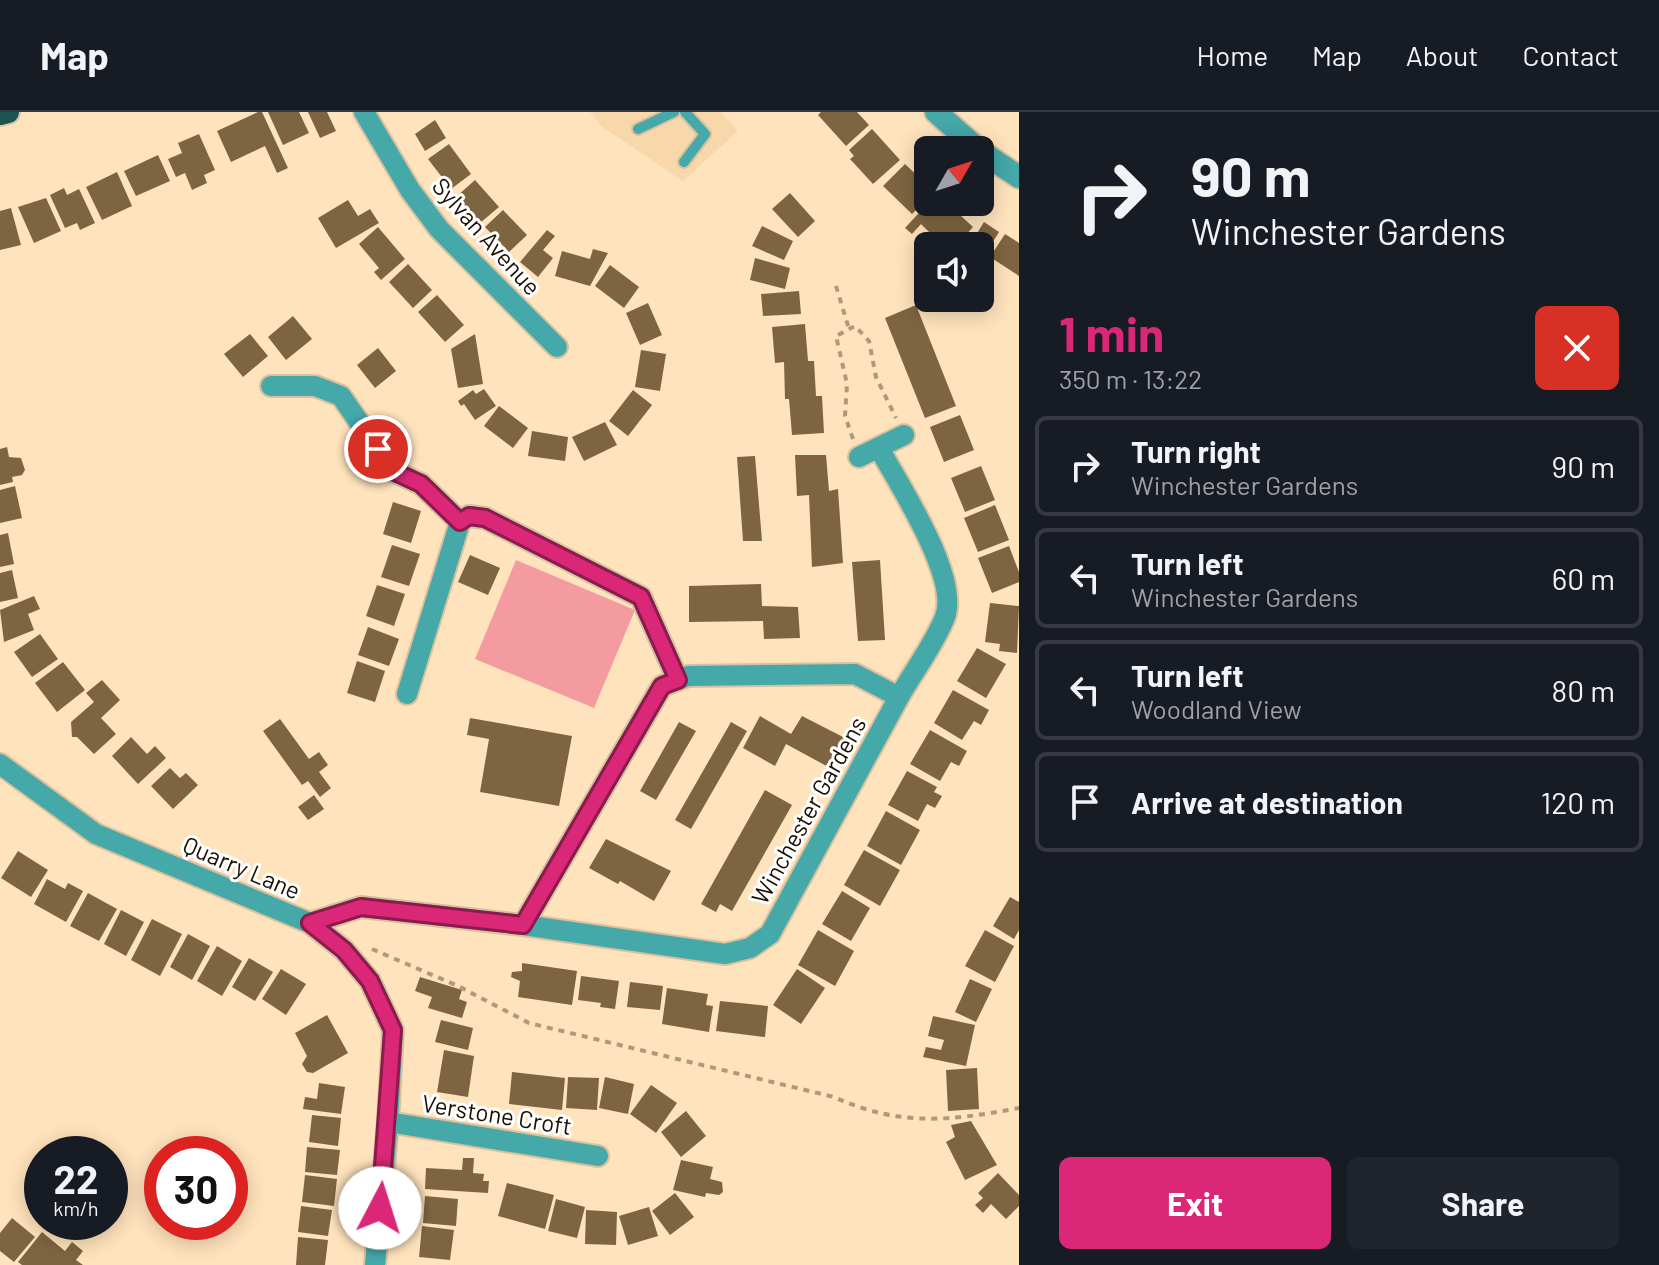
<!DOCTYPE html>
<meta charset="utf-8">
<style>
:root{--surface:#171b24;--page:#20242c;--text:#f1f3f6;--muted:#9ea1a6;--line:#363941;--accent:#db2777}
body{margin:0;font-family:Barlow,sans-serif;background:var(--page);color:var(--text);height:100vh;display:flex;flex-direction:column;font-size:30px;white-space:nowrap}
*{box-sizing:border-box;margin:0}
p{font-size:26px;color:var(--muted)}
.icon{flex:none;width:44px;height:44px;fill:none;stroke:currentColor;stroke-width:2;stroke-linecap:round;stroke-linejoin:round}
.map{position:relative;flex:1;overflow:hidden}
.sheet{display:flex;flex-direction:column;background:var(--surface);width:640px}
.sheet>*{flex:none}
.guide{background:#171b24;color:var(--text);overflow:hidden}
.needle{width:52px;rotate:51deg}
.fabs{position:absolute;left:914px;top:24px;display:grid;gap:16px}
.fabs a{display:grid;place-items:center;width:80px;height:80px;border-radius:12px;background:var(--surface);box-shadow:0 4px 20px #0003;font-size:40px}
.speed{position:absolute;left:24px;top:1024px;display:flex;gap:16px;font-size:40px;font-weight:700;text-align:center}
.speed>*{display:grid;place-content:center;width:104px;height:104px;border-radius:50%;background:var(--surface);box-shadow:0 4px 20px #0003;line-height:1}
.speed small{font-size:20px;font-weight:400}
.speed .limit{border:12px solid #d22;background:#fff;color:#111}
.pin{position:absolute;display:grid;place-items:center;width:68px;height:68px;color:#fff;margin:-34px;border:4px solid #fff;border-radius:50%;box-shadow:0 2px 8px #0007}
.me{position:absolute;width:88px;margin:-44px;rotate:5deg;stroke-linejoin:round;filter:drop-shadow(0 0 6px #0008)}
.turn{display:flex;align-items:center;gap:28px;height:168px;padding:0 40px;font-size:36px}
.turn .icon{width:104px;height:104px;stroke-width:2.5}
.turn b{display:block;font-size:56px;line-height:68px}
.round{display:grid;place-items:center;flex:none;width:84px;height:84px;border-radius:12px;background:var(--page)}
.headline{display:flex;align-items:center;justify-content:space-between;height:136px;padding:0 40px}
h1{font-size:48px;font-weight:700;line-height:60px;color:var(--accent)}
.action{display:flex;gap:16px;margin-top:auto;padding:16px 40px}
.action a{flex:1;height:92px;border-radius:12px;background:var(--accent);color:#fff;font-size:32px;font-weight:700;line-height:92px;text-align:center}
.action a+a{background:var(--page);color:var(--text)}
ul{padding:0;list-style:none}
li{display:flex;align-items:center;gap:24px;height:100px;margin:0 16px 12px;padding:0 24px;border:4px solid var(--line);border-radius:12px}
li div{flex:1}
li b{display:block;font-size:30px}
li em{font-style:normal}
header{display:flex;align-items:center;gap:48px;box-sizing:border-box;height:112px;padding:0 40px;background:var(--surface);border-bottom:2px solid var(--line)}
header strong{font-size:38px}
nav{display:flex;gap:44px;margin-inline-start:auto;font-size:28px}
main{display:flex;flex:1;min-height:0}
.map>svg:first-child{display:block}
.built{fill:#f8d7aa}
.green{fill:#f49ba0}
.building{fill:#7e6542}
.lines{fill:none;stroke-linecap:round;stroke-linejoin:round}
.service-casing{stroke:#dac19e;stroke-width:14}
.minor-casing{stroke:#dac19e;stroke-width:24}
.tertiary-casing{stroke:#dac19e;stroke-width:26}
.trunk-casing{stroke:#dac19e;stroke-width:26}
.path{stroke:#af997b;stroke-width:4;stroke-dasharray:6 6;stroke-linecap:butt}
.service{stroke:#45a8a9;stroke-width:10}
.minor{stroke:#45a8a9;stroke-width:20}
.tertiary{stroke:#45a8a9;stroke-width:22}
.trunk{stroke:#1c5252;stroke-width:22}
.route-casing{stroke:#8e194d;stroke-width:20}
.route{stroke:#db2777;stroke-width:14}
.labels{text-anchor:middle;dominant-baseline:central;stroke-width:6;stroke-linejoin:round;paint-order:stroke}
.street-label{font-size:24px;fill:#190f03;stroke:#fff}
</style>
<header>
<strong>Map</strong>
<nav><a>Home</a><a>Map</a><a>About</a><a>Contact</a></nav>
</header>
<main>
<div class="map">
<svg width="1019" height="1153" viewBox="0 0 1019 1153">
<rect width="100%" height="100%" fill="#ffe3bc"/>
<!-- built -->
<path class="built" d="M590,0H720L738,19L683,69L601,14Z"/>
<!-- green -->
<path class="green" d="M516,448L635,498L594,596L475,547Z"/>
<!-- building -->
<path class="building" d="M258,0H262L288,56L277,61L265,34L231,50L217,19Z
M268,0H299L309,21L283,33Z
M308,0H327L336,19L320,26Z
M821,0H857L869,13L846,34L818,3Z
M435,8L446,26L425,39L415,22Z
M872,17L900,48L873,72L850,47L854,44L849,38Z
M199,22L215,58L204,63L207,71L192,78L185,61L176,65L168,47L182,41L178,31Z
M449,32L471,62L451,77L428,47Z
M158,43L170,69L136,84L124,59Z
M905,52L928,74V86L912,102L883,74Z
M117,60L132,94L102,108L86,75Z
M475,68L499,95L480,111L457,84Z
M64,76L67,83L79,77L95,111L80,118L77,111L65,116L50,83Z
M790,81L815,109L798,125L772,97Z
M46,86L61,119L34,131L18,95Z
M348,88L358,104L370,97L379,111L336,136L318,106Z
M929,90H946L973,115L956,134H933L925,126L930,121L921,112L912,122L905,116Z
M11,96L21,133L0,138V99Z
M503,98L527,123L509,140L485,115Z
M984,110L999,120L986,141L971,131Z
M762,114L793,129L784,148L752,134Z
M378,115L405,147L381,168L374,160L379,156L359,132Z
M547,118L555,124L543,138L553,146L538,165L520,150Z
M1005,122L1019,131V164L990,145Z
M593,137L608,141L590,174L555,164L562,139L590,147Z
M755,146L790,156L785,177L750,168Z
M408,152L432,178L413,196L389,170Z
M610,153L639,175L624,196L595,174Z
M799,179L801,202L763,204L761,182Z
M437,183L464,213L445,230L418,200Z
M648,191L662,223L640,233L626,201Z
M916,193L956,294L925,306L885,206Z
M293,204L312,227L286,248L268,225Z
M805,212L808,249H814L816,284H822L824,321L792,323L789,287H785L784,250L775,251L772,215Z
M250,222L268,244L243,265L224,242Z
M475,222L483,272L458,276L451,237Z
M378,236L396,259L375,276L357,253Z
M641,238L666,242L660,279L635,275Z
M484,277L496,294L475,308L464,292L461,294L458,289L473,278L476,282Z
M633,278L652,293L628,324L609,309Z
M499,294L528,316L513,336L484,314Z
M960,303L974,338L944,350L930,315Z
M605,310L617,333L584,349L572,325Z
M532,319L568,325L565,349L528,344Z
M7,335L9,345L21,346L25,358L22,363L12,365L13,370L0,373V337Z
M795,343H826L829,379L838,377L843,451L812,455L809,383L797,384Z
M755,344L762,429H743L737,345Z
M981,354L995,388L965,400L951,366Z
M15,374L22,406L0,411V378Z
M393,390L421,399L411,431L383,422Z
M995,393L1009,428L978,440L964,406Z
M8,421L14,452L0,455V423Z
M392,433L420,442L409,474L381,465Z
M1009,434L1019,460V470L992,481L978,446Z
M470,443L500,456L488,483L458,470Z
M880,448L885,528L858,529L852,450Z
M12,458L18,486L0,490V461Z
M761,472L762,494L798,495L800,526L764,527L763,509L689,510V474Z
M377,473L405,482L394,514L366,504Z
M34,484L40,497L28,502L34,518L4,530L0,498Z
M990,491L1019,494L1017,541L999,539L1000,532L985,530Z
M368,515L399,527L389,554L358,543Z
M40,522L58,547L32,565L14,540Z
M977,536L1006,552L986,586L957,569Z
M357,549L385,559L375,590L347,581Z
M63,550L85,578L57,600L35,571Z
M102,568L120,588L101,606L116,622L94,642L77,625H72L71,610L94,590L86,581Z
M953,578L989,598L981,613L974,609L962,628L934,611Z
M760,604L791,622L802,604L847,627L832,657L786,632L775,654L743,636Z
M470,606L572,624L559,694L480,680L489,627L467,623Z
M280,607L309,647L319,640L328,653L319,660L331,676L320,685L308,669L302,673L263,619Z
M679,610L696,619L656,688L640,679Z
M731,610L747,619L691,717L675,708Z
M930,618L967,639L959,654L951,650L940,669L910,652Z
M131,625L147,642L155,634L166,646L138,672L112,644Z
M170,656L180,666L186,661L198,673L173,697L151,674Z
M907,659L937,675L934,680L942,684L935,696L927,692L918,709L888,693Z
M765,678L792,693L732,799L720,792L716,800L701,792Z
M314,683L324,697L308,708L298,695Z
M886,699L920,718L901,753L867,734Z
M606,727L671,759L654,789L620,769L618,772L589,756Z
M864,738L900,758L880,794L844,773Z
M18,739L48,758L31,785L1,766Z
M47,767L65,777L68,771L83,779L66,810L34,792Z
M842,779L870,796L851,829L822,812Z
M88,781L117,797L99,829L70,814Z
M1010,785L1019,790V818L1014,827L993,814Z
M121,798L144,810L126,844L104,832Z
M152,807L182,822L160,864L131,848Z
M818,818L854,839L835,874L798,853Z
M985,818L1014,834L995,870L965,854Z
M188,822L210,834L192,868L170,855Z
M217,834L242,849L222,884L197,869Z
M249,846L273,860L255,889L232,875Z
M522,851L577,859L572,893L518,885L520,869L511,865L512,860L522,859Z
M281,857L306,872L286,903L262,887Z
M797,857L825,876L801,912L773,893Z
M581,864L619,869L615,897L600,895L601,891L578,888Z
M420,865L462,878L459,887L467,890L462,906L428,896L432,885L415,879Z
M970,867L992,877L976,910L955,900Z
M630,870L663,874L660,898L627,895Z
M667,876L708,882L706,893L713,894L709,920L662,912Z
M720,889L768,894L765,925L716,919Z
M327,903L348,941L313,961L307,960L302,952L307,944L295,921Z
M933,904L975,913L966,954L923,945L926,935L941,938L944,928L928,924Z
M441,908L473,916L468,938L435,930Z
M444,938L474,944L468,985L437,980Z
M977,956L979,997L948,999L946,958Z
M512,960L565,966L562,998L509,992Z
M568,965L599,966L597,998L566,996Z
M605,965L634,972L628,1002L599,996Z
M319,971L345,975L341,1002L303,997L305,985L317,987Z
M651,973L677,991L656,1021L630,1002Z
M686,999L706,1024L681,1045L661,1020Z
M312,1003L341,1006L338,1034L309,1030Z
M971,1009L997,1053L965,1068L946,1030L955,1025L951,1013Z
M307,1035L340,1038L337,1063L305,1060Z
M463,1046H474L473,1061L484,1062L483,1069H489L488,1081L425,1077L426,1056L462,1058Z
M681,1048L713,1055L710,1067L722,1070L723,1080L719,1083L706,1081L705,1085L673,1078Z
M998,1061L1019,1083V1094L1006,1107L991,1092L983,1101L975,1093L983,1086L978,1081Z
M305,1063L337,1067L334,1094L302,1090Z
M507,1071L554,1083L545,1117L498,1104Z
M675,1081L694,1105L670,1123L652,1099Z
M425,1084L458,1087L456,1114L423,1111Z
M556,1087L585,1095L577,1126L548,1119Z
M301,1094L332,1098L328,1124L298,1120Z
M649,1095L658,1124L628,1133L619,1104Z
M586,1098L617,1100L616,1133L585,1132Z
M12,1106L35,1125L14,1150L0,1139V1121Z
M422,1114L454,1118L450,1148L419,1145Z
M42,1120L65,1139L72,1130L83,1139L76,1148L83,1153H22L18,1150Z
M298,1125L328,1128L325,1153H296Z"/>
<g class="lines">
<!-- service casing -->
<g class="service-casing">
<path id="service" d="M638,17L674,0
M684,50L705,22L685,0"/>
</g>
<!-- minor casing -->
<g class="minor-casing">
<path id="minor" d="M364,0L410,78L439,117L557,235
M271,274H315L341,284L393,359L421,372L460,410
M859,345L904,323
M407,582L460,410L469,404L485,406L641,485L678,568
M0,652L96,722L310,811L344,838L370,869L393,918L388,1010L375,1153
M310,811L361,795L523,813L662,574L688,564L855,562L899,585C913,560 934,533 945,505C960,465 899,373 879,336
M523,813L725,842L750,836L770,822L899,585
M388,1010L598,1044"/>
</g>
<!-- tertiary casing -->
<g class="tertiary-casing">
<path id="tertiary" d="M936,0L979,38
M980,39L1019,65"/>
</g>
<!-- trunk casing -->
<g class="trunk-casing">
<path id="trunk" d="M0,2L8,0"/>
</g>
<!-- path -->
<path class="path" d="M836,174L849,217
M853,327L845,304L847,272L836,224L855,214L869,229L876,265L896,306
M372,837L458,874L529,911L834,985C900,1015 950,1009 1019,996"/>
<!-- service -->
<use href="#service" class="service"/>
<!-- minor -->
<use href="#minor" class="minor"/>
<!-- tertiary -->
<use href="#tertiary" class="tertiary"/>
<!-- trunk -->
<use href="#trunk" class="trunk"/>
</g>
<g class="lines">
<!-- route casing -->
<g class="route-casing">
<path id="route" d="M378,337L393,359L421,372L460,410L469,404L485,406L641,485L678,568L662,574L523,813L361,795L310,811L344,838L370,869L393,918L380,1096"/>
</g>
<!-- route -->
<use href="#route" class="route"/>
</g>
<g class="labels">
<!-- street labels -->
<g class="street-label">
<text transform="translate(487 124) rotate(48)">Sylvan Avenue</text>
<text transform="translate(808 698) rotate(-61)">Winchester Gardens</text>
<text transform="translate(242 755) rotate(23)">Quarry Lane</text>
<text transform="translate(497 1002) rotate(9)">Verstone Croft</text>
</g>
</g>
</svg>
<div class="fabs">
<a><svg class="needle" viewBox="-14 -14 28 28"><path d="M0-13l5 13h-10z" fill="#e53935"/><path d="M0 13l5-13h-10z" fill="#9ea1a6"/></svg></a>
<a><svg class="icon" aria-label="sound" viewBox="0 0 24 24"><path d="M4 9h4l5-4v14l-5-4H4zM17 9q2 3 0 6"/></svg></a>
</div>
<div class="speed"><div>22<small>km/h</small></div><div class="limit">30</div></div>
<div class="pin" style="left:378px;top:337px;background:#d93025"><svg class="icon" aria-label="arrive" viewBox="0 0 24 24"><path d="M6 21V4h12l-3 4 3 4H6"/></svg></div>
<svg class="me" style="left:380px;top:1096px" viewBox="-20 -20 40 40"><circle r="19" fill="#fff"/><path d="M0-13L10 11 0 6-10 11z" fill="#db2777"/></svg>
</div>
<section class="sheet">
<div class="guide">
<div class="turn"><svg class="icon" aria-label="right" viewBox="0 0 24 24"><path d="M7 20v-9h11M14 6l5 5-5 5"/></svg><div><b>90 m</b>Winchester Gardens</div></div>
</div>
<div class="headline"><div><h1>1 min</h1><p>350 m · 13:22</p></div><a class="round" style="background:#d93025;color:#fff"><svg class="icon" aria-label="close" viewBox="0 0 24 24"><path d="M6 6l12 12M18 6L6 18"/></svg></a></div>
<ul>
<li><svg class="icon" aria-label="right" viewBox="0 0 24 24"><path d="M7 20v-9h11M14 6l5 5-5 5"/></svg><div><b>Turn right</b><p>Winchester Gardens</p></div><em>90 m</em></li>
<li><svg class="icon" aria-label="left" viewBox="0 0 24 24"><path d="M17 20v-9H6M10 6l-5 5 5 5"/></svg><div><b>Turn left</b><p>Winchester Gardens</p></div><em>60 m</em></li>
<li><svg class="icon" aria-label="left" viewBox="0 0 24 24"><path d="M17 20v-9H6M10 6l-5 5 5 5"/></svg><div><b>Turn left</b><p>Woodland View</p></div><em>80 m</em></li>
<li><svg class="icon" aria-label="arrive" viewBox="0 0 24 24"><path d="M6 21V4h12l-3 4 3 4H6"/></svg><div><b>Arrive at destination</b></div><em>120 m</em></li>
</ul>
<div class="action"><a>Exit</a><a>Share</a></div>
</section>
</main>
